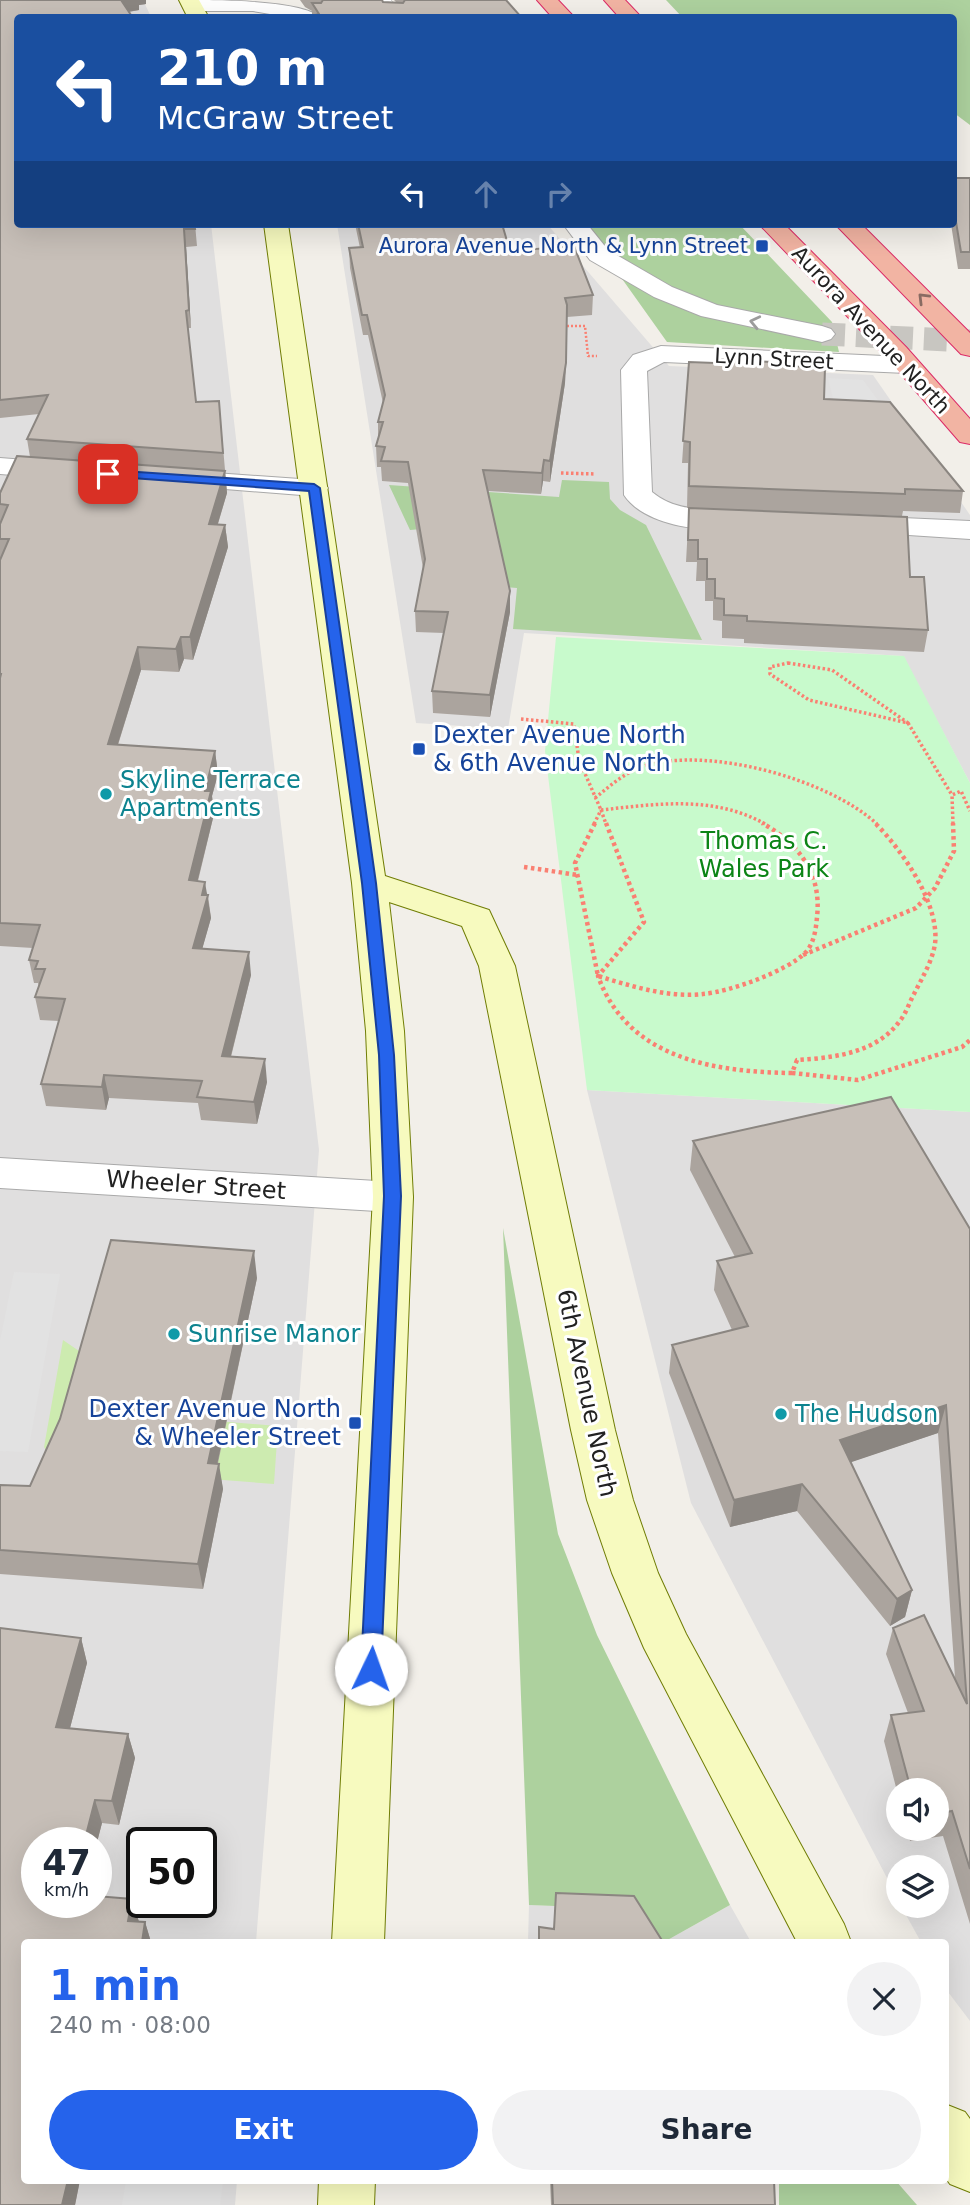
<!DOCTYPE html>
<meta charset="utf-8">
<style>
:root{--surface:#fff;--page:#f2f2f3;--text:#1f2937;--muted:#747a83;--accent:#2563eb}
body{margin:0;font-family:"DejaVu Sans",sans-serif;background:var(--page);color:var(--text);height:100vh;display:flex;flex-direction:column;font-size:26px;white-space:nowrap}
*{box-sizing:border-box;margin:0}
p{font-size:23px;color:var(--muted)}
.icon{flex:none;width:38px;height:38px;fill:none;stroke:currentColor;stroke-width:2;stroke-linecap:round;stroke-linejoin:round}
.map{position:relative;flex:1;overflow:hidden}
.details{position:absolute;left:21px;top:1939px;width:928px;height:245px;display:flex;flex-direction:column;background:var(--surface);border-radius:7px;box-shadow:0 7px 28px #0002}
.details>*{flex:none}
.top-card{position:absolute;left:14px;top:14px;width:943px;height:214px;border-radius:7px;box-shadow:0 7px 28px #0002;background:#1a4fa0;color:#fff;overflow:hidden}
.tools{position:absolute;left:886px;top:1778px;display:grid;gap:14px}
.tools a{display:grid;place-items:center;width:63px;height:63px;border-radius:50%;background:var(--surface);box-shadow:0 7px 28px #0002;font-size:35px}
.speed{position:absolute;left:21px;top:1827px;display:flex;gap:14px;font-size:35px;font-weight:700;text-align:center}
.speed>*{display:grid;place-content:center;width:91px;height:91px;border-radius:50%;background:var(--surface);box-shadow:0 7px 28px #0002;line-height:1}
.speed small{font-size:18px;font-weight:400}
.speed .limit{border:4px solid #111;border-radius:10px;background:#fff;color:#111}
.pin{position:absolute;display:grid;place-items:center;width:60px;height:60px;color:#fff;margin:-30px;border-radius:14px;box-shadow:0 4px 10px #0006}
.me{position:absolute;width:77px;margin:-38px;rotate:3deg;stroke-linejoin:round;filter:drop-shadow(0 0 5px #0008)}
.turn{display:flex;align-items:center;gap:24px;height:147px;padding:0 28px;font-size:32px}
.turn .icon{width:91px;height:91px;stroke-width:2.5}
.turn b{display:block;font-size:49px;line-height:60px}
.lanes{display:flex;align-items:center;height:66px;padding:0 28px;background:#0003;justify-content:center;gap:35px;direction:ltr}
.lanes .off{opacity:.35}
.round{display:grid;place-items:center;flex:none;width:74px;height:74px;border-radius:37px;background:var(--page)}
.head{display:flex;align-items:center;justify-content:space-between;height:119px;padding:0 28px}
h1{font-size:42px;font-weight:700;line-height:52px;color:var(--accent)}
.primary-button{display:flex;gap:14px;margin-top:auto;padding:14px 28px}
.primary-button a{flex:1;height:80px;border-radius:42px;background:var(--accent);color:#fff;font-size:28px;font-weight:700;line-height:80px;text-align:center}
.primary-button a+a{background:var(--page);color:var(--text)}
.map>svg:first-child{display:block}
.residential{fill:#e0dfdf;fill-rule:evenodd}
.grass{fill:#cdebb0}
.forest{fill:#add19e}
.park{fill:#c8facc}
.parking{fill:#e2e2e2}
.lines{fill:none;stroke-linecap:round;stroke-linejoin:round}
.tertiary-tunnel{stroke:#c8c6c1;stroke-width:23;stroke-dasharray:23 11;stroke-linecap:butt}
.service-casing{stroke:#a9a9a9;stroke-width:1}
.minor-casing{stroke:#a9a9a9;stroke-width:2}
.tertiary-casing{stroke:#a9a9a9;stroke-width:2}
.secondary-casing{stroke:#707d05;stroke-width:2}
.trunk-casing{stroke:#dc2a67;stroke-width:2}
.path-far2{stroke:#fa8072;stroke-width:2.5;stroke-dasharray:2 2;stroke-linecap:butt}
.path-far1{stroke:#fa8072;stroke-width:3.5;stroke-dasharray:2.5 2.5;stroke-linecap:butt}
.path{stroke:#fa8072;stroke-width:4.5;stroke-dasharray:3.5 3.5;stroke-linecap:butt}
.service{fill:#fff;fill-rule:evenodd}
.minor{fill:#fff;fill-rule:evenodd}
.tertiary{fill:#fff;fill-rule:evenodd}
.secondary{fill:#f7fabf;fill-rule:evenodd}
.trunk{fill:#f2b4a3;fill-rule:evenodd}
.wall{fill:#aba49e}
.shaded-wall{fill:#8b8681}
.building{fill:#c7bfb8;stroke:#8b8681;stroke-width:2}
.oneway{stroke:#8a6b62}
.oneway2{stroke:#9c9c9c}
.route{fill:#2563eb;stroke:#184099;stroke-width:2}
.transit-dot{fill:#1a4fb4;stroke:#fff;stroke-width:2.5}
.culture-dot{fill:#0f9aa8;stroke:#fff;stroke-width:2.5}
.labels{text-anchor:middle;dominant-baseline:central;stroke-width:6;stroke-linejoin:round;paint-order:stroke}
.far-transit-label{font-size:21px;fill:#164399;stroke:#fff;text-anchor:end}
.far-street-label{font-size:21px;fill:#222;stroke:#fff}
.transit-label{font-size:24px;fill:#164399;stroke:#fff;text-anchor:start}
.culture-label{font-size:24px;fill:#0d838f;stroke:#fff;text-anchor:start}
.park-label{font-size:24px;fill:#0c8416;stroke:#fff}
.street-label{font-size:24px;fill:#222;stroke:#fff}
</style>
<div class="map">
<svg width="970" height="2205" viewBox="0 0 970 2205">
<rect width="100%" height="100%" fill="#f2efe9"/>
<!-- residential -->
<path class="residential" d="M0,0H143L151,17L18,18V224H211L319,1150L256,1942H24V2180L237,2181L235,2205H0ZM37,1843H96V1902H37ZM142,1843H201V1902H142Z
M337,224H547L669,366L873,375L970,515V783L903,656L524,633L508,729L416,723Z
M587,1090L970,1112V2021L945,1988V1942H921L901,1906H936V1867H898V1899L691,1503ZM898,1790H936V1829H898Z
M529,1905L631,1909L654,1942H528Z
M730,1905L751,1942H664Z"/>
<!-- grass -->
<path class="grass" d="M63,1340L82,1353L73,1409L278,1426L274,1484L65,1468L51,1459L44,1447Z"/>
<!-- forest -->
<path class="forest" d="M666,0H970V125L954,113V18L682,17Z
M583,224H739L832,322L839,352L667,342Z
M562,480L609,482L610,499L620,510L646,525L702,640L513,629L517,588L504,587L468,525L410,530L389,485L559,497Z
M503,1228L558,1534L597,1635L730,1905L664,1942H654L631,1909L529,1905Z
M779,2181H896L917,2205H779Z"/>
<!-- park -->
<path class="park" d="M556,637L904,656L970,783V1112L587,1090L545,751Z"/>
<!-- parking -->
<path class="parking" d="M828,378L863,380L891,418L837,414Z
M14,1272L60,1274L28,1452L0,1451V1341Z
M126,2181V2180L223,2181L220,2205H122Z"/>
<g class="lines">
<!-- tertiary-tunnel -->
<path class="tertiary-tunnel" d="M822,334L970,341"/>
<!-- service casing -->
<g class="service-casing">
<path id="service" d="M375,0H391L403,18H386Z"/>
</g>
<!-- minor casing -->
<g class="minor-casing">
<path id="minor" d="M661,346L906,357L915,359L919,365L915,371L906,373L664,362L647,371L652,492C682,517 716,505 751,514L755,520L751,526C715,535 646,528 624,495L621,370L633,355Z
M0,458L64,463L74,465L78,471L74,477L64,479L0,474Z
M173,470L314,480L324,482L328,488L324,494L314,496L163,484L159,478L163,472Z
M857,516L970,521V539L847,531L843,525L847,519Z
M0,1158L393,1182L407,1186L413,1197L407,1208L393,1212L0,1188Z"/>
</g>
<!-- tertiary casing -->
<g class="tertiary-casing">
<path id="tertiary" d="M188,0C218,0 302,0 322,18H293L253,11H192L185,9L182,5Z
M563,224H587L608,250L672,287L717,305L822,326L831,329L835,334L831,339L822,342L701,316L654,297L590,260Z"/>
</g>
<!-- secondary casing -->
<g class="secondary-casing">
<path id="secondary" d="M179,0H199L209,18H188Z
M264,224H288L385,876L489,910L515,966L615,1430L633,1500L658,1573L686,1634L844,1924L851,1942H797L644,1648L612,1573L587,1500L571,1430L479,966L462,926L389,902L404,1031L413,1197L384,1942H332L373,1197L366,1031L352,883Z
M945,2104L965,2112L970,2119V2192L950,2184L945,2177Z
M319,2180H375L374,2205H318Z"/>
</g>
<!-- trunk casing -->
<g class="trunk-casing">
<path id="trunk" d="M537,0H558L575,18H553Z
M604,0H625L642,18H620Z
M759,224H784L906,347L970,419V444L960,442L888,359Z
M835,224H861L970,333V356L961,354Z"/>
</g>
<!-- path-far2 -->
<path class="path-far2" d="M563,326H585L588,356H597"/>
<!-- path-far1 -->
<path class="path-far1" d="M561,473L596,474
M788,663L832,670L908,723L809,700L770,674V667Z
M521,719L574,724L579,760L601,810
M908,723L952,795
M595,798C610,786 625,772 644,766C709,746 828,779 877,824
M601,810C656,804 714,795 765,824
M601,810L606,824
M594,824L601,810
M953,824L952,795L961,791L970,811"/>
<!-- path -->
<path class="path" d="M595,823L575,863L598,976C631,986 668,998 703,994C729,992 788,971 806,952C814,943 816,929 817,917C822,873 798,843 762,823
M606,823L644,922L598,976C628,1059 714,1072 792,1073L797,1060C833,1058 876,1053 899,1022C906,1014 909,1003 914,994C922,978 932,962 935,944C940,904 902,850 875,823
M524,867L578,875
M803,955L916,908L935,888L954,851L953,823
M792,1073L858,1080L962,1047L970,1040"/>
<!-- service -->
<use href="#service" class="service"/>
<!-- minor -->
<use href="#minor" class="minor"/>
<!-- tertiary -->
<use href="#tertiary" class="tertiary"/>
<!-- secondary -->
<use href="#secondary" class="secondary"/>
<!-- trunk -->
<use href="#trunk" class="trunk"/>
</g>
<!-- wall -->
<path class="wall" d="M0,0L146,4L139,5V10L129,12L18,18L195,224L197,246L186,247L191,328H188L196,402L219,401L227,493L218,524L225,525L228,547L193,660L184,659L179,672L141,670L118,745L215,751L218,774L212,796L214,814L198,881L208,895L211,918L202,949L251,975L231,1057L267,1082L257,1124L201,1120L198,1103L109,1098L106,1110L46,1106L41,1084L59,1021L40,1020L35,997L39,987L38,983H34L29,960L33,948L0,946V493L30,457L27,439L39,414L0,418Z
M300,0H382L383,2H396L394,0H506L522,18H312V11L305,7Z
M954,178H970V269H958L951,224H954Z
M355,224H502L510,251L593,295L592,315L567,317L565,383L550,482L543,481L541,494L488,491L510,612L490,717L433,713L432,691L444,633L416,632L415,611L423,568L408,483L382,481L381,467H377L376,446L378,438V422L383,403L368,335H363L350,268L349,248H360Z
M689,362L791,366L824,399L963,491L960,513L903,511L902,516L687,508L688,463H682Z
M689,508L910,577L928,630L924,652L744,643V639L722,638V621L713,620V601H705V581H696L697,562H686Z
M693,1141L970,1229V1924L943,1836L910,1841L907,1829H936V1790H898V1795L884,1741L891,1715L908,1713L886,1654L893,1628L955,1678L938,1433L850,1462L912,1590L905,1617L890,1626L797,1511L730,1527L669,1373L672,1345L732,1330L714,1290L717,1261L735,1257L690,1170Z
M257,1278L218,1463L223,1489L203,1589L0,1574V1485L30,1486Z
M0,1628L81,1638L87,1663L70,1728L128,1734L135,1758L119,1825L102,1823L96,1846V1843H37V1902H96V1896L132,1899L139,1922H145L151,1942H24V2180H80L75,2205H0Z
M550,2180H774L775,2205H551Z"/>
<!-- shaded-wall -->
<path class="shaded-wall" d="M119,0H146V4L139,5V10L120,13Z
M184,229L186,247L191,328L189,310Z
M566,363L565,383L550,482V461Z
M544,460L543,481L541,494L542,473Z
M225,471L227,493L211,546L209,524Z
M225,525L228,547L193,660L190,637Z
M510,591V612L490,717V695Z
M181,637L184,659L179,672L176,649Z
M138,647L141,670L111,766L108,744Z
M215,751L218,774L212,796L214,814L192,903L189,880L205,791Z
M205,882L211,918L196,971L193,948L202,895Z
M249,952L251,975L225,1079L222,1056Z
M265,1059L267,1082L257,1124L254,1102Z
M104,1075L109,1098L106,1110L102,1087Z
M254,1251L257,1278L212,1488L208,1463Z
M946,1405L938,1433L834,1468L840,1440Z
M219,1464L223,1489L203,1589L198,1564Z
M802,1484L797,1511L730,1527L734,1500Z
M912,1590L905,1617L890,1626L897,1599Z
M81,1638L87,1663L64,1751L56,1727Z
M128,1734L135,1758L119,1825L112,1801Z
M95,1800L102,1823L96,1846V1843H84Z
M132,1899L139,1922L128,1921Z
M145,1922L151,1942H142Z
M68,2180H80L75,2205H62Z"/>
<!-- building -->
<path class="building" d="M0,0H121L133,18H18V224H194L195,229H184L189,310L186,311L196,402L219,401L223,453L27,439L48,395L0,400Z
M323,0H382L383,2L403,3L405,0H506L522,18H317L316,15L319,14L312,3H321Z
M954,178H970V252H961L954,210Z
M358,224H502L510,251L574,246L593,295L565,298L567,305L566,363L550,461L544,460L542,473L483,470L510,591L490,695L432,691L448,612L415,611L425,559L408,462L381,461L385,447L376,446L383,422H378L385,395L367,315H362L349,248L363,247Z
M716,359L791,363V366L825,368L824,399L890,402L963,491L905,489V494L689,486L690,442L683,441L689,362L715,363Z
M17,456L225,471L209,524L225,525L190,637H181L176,649L138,647L108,744L215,751L205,791H211L189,880L205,882L202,895H208L193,948L249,952L222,1056L265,1059L254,1102L197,1097L202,1081L104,1075L102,1087L41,1084L65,999L35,997L45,969H35L38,961L29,960L40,925L0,923V678L1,674H0V560L9,539H0V524L8,505L0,504V493Z
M689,508L907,517L910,577H924L928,630L747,621V616L724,615V599L715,598V579H707V559H698V540H688Z
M891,1097L970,1229V1869L952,1811L936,1814V1790H911L891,1715L924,1711L893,1628L924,1615L967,1704L946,1405L840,1440L912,1590L897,1599L802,1484L734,1500L672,1345L748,1326L717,1261L752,1253L693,1141Z
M111,1240L254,1251L208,1463L219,1464L198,1564L0,1550V1485L30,1486L60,1419Z
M0,1628L81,1638L56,1727L128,1734L112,1801L95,1800L84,1843H37V1902H96V1896L132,1899L128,1921L145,1922L142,1942H24V2180H68L62,2205H0Z
M556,1893L634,1896L663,1942H539V1927L554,1929Z
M552,2180H774L775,2205H553Z"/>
<!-- one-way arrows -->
<defs><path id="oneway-chevron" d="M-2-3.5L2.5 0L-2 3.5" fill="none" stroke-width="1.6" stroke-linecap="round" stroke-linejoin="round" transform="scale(1.75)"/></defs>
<use class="oneway" href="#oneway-chevron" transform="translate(923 298) rotate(-135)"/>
<use class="oneway2" href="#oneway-chevron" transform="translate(755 322) rotate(-167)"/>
<!-- route -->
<path class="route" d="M108,470L314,484L320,488L376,883L394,1055L401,1196L381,1669L378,1675L371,1678L364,1675L361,1669L384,1196L379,1055L362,883L309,491L104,476L102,474Z"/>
<!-- markers -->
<g class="transit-dot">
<rect x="755" y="239" width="14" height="14" rx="3.5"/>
<rect x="412" y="742" width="14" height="14" rx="3.5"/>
<rect x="348" y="1416" width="14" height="14" rx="3.5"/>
</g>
<g class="culture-dot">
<circle cx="106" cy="794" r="7"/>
<circle cx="174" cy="1334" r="7"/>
<circle cx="781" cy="1414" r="7"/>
</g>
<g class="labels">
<!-- far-transit labels -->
<g class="far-transit-label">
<text x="748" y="246">Aurora Avenue North &amp; Lynn Street</text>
</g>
<!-- far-street labels -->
<g class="far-street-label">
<text transform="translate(871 330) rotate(47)">Aurora Avenue North</text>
<text transform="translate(774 359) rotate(3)">Lynn Street</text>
</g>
<!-- transit labels -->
<g class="transit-label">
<text x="433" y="735">Dexter Avenue North<tspan x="433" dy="28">&amp; 6th Avenue North</tspan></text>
<text x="341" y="1409" text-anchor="end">Dexter Avenue North<tspan x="341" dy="28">&amp; Wheeler Street</tspan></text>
</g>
<!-- culture labels -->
<g class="culture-label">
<text x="120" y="780">Skyline Terrace<tspan x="120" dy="28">Apartments</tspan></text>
<text x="188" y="1334">Sunrise Manor</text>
<text x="795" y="1414">The Hudson</text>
</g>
<!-- park labels -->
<g class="park-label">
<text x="764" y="841">Thomas C.<tspan x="764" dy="28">Wales Park</tspan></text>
</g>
<!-- street labels -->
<g class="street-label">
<text transform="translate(196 1185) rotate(4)">Wheeler Street</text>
<text transform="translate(587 1393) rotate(78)">6th Avenue North</text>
</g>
</g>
</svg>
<div class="tools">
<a><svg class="icon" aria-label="sound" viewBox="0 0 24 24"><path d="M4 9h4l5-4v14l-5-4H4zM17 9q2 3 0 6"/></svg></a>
<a><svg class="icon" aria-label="layers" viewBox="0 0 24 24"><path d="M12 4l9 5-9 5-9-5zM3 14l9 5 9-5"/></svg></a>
</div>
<div class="speed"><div>47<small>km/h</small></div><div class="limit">50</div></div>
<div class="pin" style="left:108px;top:474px;background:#d93025"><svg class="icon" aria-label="arrive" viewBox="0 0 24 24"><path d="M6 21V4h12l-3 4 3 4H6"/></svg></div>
<svg class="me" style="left:371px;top:1669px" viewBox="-20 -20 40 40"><circle r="19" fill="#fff"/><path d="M0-13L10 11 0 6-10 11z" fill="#2563eb"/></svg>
<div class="top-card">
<div class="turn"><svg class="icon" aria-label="left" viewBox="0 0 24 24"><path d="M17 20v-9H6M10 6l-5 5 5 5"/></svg><div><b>210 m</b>McGraw Street</div></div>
<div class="lanes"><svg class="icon" aria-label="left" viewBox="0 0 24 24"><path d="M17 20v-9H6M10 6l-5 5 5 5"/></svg><svg class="icon off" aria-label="ahead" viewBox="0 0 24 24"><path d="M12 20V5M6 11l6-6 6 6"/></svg><svg class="icon off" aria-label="right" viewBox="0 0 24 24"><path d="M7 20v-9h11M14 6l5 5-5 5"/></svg></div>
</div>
<section class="details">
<div class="head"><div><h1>1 min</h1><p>240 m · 08:00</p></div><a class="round"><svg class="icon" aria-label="close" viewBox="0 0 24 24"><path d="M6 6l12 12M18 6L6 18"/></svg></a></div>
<div class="primary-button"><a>Exit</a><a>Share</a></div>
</section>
</div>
